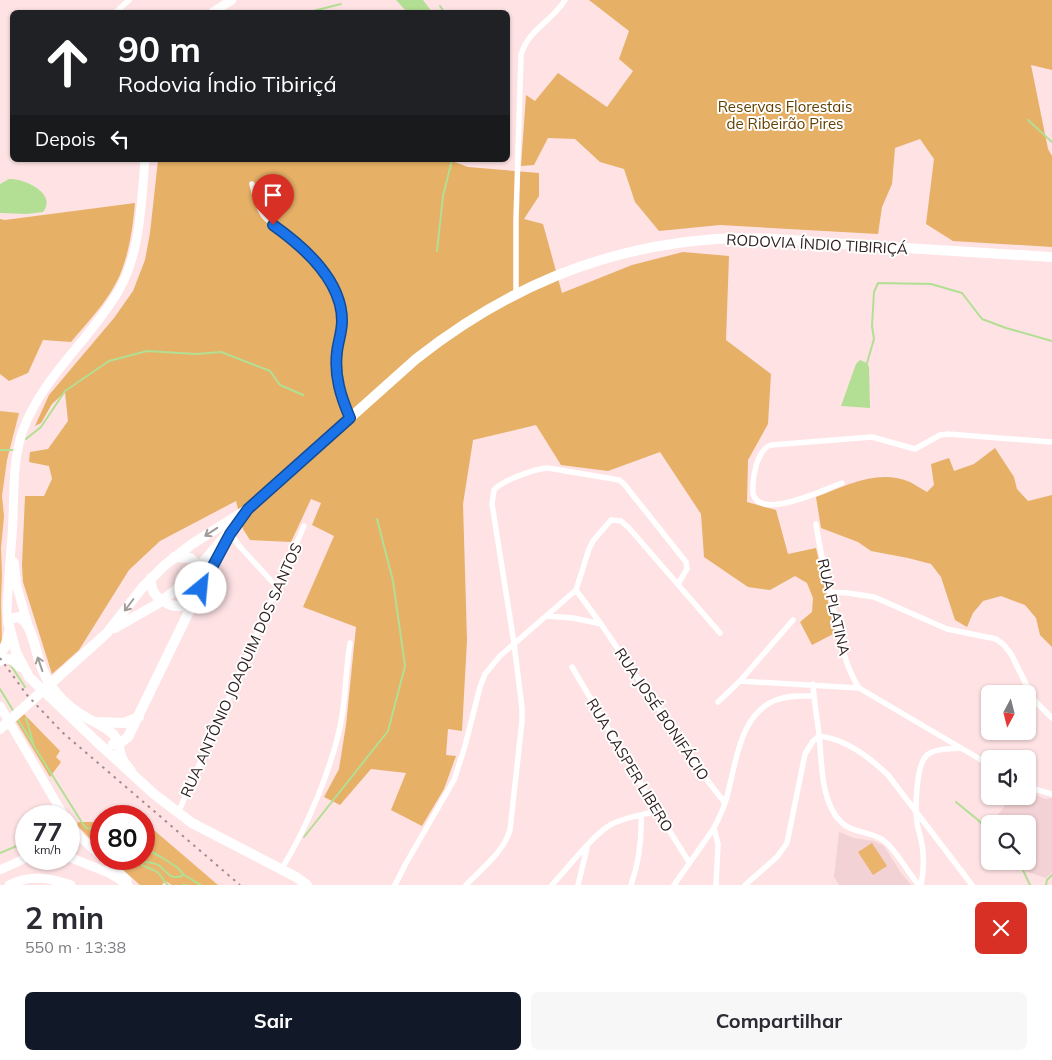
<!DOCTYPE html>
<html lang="pt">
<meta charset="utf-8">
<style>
:root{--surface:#fff;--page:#f7f7f7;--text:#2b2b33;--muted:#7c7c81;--accent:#111827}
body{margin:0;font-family:Mulish,sans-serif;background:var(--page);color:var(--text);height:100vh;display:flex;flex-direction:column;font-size:19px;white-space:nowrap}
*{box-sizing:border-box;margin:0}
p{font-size:16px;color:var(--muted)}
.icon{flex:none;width:28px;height:28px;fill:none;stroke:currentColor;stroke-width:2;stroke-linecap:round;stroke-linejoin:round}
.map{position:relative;height:885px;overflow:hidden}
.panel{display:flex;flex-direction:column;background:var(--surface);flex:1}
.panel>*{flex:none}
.guide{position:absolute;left:10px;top:10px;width:500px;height:152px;border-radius:8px;box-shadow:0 1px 4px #0004;background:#202124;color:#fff;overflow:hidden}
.needle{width:32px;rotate:187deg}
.fabs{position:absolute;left:981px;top:685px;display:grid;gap:10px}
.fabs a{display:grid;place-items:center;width:55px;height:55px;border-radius:8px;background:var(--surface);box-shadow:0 1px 4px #0004;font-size:25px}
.speed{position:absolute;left:15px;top:805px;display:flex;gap:10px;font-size:25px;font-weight:700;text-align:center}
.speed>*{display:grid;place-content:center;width:65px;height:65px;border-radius:50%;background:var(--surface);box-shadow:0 1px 4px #0004;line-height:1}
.speed small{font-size:12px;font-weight:400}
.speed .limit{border:8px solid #d22;background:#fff;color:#111}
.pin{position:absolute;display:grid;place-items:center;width:42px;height:42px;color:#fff;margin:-51px -21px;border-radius:50% 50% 50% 0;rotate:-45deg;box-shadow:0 0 5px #0007}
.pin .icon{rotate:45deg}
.me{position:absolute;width:55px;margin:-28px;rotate:28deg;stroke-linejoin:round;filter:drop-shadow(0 0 4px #0008)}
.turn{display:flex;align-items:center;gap:18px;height:105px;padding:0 25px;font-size:22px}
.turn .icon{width:65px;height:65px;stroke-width:2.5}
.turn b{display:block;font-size:35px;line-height:42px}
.then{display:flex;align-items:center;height:48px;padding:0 25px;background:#0003;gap:10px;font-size:19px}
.round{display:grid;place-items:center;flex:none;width:52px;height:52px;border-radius:8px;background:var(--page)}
.overview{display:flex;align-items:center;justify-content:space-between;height:85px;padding:0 25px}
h1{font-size:30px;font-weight:700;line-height:38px}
.primary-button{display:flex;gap:10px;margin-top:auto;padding:10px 25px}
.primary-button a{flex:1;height:58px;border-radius:8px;background:var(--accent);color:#fff;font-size:20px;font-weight:700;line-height:58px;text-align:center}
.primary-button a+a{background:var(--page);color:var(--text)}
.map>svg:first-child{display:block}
.built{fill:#f2d2d4}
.green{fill:#eab46c}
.forest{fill:#e6b066}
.water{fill:#b2df93}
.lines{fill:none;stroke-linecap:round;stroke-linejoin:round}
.stream{stroke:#b2df93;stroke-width:2}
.street{stroke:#fff;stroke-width:5.5}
.secondary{stroke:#fff;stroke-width:9}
.highway{stroke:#fff;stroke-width:10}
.rail{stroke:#a18a8b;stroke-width:2;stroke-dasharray:2.5 5;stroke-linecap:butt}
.oneway{stroke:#a29b9b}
.route-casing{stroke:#114b97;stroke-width:12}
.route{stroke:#1a73e8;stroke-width:9}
.labels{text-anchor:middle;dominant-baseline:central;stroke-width:4;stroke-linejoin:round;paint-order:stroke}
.park-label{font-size:15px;fill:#634001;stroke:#fff}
.street-label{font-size:15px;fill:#302021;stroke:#fff}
</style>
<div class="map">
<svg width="1052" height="885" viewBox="0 0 1052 885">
<rect width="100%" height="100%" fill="#fee2e4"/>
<!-- built -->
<path class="built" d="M1028,791L1045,799L1052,798V872L1046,878L1025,871L1017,861H1028V824H991L1012,796H1028Z
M839,832L854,838L874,841L884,846L901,873L911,885H839L834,877Z"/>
<!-- green -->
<path class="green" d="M0,411L19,413L7,460L2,496L4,516L1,548L2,575L1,601L2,641L0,644Z
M24,714L60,751L56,757L61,762L50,777L16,721Z
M78,822H101V850L77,825Z
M144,831H155L218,885H172L165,881L162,885H140L111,859H144Z
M872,843L887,866L873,875L858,852Z"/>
<!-- forest -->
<path class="forest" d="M589,0H1052V70L1031,65L1048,149L1052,156V247L953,241L926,224L934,159L920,139L895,148L892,184L882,207L878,234L720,225L659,231L635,202L624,169L600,162L575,139L548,138L534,165L521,166L526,95L535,101L558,73L607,107L633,71L619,59L629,31Z
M158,160H449L468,167L539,173V196L524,219L543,224L562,293L632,265L683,252L729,256L726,340L771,374L768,424L748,460L747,502L776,510L788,554L816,548L835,633L812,645L800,622L812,612L813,598L807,583L795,576L770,590L748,587L704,557L701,514L660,452L608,471L561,465L536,425L473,440L463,504L467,640L462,731L448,729L446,755L456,756L444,789L422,826L391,810L406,773L371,769L340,805L324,797L339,769L346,725L356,627L303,607L334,536L312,525L321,503L311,499L291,542L250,540L243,529L236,501L160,541L129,570L79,650L52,674L23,582L22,565L25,496H44L52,479L49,466L29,462L30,452L48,449L68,421L65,392L52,404L41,423L35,426L49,395L114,318L133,291L145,260L150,233Z
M135,203C133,228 128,261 116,283C105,304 87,323 71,342L43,340L28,373L9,381L0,374V219L5,220Z
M995,448L1014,477L1017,489L1028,501L1052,495V647L1040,635L1036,618L1025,605L1001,596L983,601L973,613L967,627L955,620L941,577L931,564L908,558L871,551L858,542L821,528L816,497C845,486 878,468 910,482C916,485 921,489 927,492L934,485L931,464L949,458L954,471L974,464Z"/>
<!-- water -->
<path class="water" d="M396,0H423L432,12H407Z
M9,179C23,178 58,193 43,212L27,214L0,213V184Z
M860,360L867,363L869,367L870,408L841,406L856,364Z"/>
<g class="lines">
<!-- stream -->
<path class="stream" d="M440,6L444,12
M309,12L341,4
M1028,120L1052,142
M437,251L443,196L452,160
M867,363L874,339L872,326L874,292L878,283L931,284L962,293L982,319L1006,328L1052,341
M26,439L41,427L65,391L109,361L147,351L196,354L221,352L270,371L280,385L303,395
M0,450H14
M10,664L25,687
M0,689L14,712
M17,718L33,744
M26,718L34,746L81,821L86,828L94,829L101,833
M956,802L978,820L990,832
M90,829L101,839
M304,837L388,731L405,666L393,581L377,519
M144,848L161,857L178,868L184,875L201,885
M0,853L26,842
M134,859C141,863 151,861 158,865C164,868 166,874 171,876C176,878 179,877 184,875
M138,861C144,869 150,867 157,872C162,875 163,882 168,885
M1016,861L1022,868L1030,885
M183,885H187
M1046,885L1047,880L1052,875"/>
<!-- street -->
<path class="street" d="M116,12L129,0
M252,184C255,195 257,207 264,216C271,225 282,230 291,237C308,252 328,272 336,293C348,321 334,340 336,368C336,386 344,402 350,419
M516,293V220L521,55C528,29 553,21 565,0
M842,483C825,489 761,521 753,494C752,480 756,450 771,445L872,437L915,449L940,435L948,434L1052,442
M816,524C820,553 828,582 834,611C840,637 844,665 859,688
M230,534L242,549L276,586
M576,590L601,624L707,780L725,803
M830,592L848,593L874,597L947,629L996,639L1004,645L1011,654L1034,700L1052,718
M546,616L573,618L601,624
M572,667L657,811L689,862
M740,681L859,688L990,765
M813,684C814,701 817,718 819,734C822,761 820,802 841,822C852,833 870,831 883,840C896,849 907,872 919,885
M718,702L740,681L793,620
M1028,787L1052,794
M178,813L304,526
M714,828L718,844L716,885
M281,870C307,828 334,764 342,716C346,692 346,667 350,643
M395,885L405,865L454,780L465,746L480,687L485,674L500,656L576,590L589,549L593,541L611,520L621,521L629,528L720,633
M466,885C482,868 503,853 510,830L522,721V708L514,643L492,504L494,490C503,480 534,469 548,468L619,480L624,484L686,562L687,569L678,584
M552,885C568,868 592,835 612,824C626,817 642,815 657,811
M578,885L587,848
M631,885C639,862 642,840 641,815
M674,885L714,828C718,820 722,812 725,803C736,769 737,715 776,700C788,695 802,696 814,696
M745,885L777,857L787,843L805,754L813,741L819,736C846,739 869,757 888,775L972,885
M921,885C923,875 924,864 923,854C923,843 919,834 917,823C915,809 916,764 927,755C936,748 951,749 961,748"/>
<!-- secondary -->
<path class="secondary" d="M213,12L232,0
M14,562L17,587L28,625
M8,622L7,611C8,586 10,561 12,536C15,500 11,464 23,430C43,376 91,339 119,290C141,251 141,203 145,160
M0,706L64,816
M69,823L81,838L101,856
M69,848L74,840L70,827
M69,857L109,873L128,885
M104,859L127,880
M0,870L26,858
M9,885C30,874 50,878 71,885"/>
<!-- highway -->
<path class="highway" d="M151,578C151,589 153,595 163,601C194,621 216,579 190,558L174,557
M202,587L227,540
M115,628L157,604L176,590L199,567L243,515
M0,653L5,647L9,633
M0,661C9,656 13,660 20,667
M100,722L124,723L139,717
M0,729L107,633L142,588L165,565L192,544L248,509L416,359C505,289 601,247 716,239C762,236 810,242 856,245C921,249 987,253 1052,257
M113,744H119L128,737L195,599
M131,771C128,767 124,763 122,758C118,749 120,742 113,734C105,726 96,723 87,718C63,705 47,686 39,660C35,648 31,621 18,617L10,619L8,622L16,652L29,677L96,741L154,794L192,823L296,877L307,885"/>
<!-- rail -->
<path class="rail" d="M0,658L27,695L62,732L240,885"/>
</g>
<!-- one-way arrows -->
<defs><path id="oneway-shaft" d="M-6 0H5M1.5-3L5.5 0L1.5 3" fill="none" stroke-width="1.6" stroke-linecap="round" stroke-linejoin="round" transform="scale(1.25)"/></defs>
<g class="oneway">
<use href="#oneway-shaft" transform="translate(211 532) rotate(147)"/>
<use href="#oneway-shaft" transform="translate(129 605) rotate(127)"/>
<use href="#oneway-shaft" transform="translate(40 664) rotate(-109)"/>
</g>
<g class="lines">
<!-- route casing -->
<g class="route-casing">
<path id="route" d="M201,588L230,534L248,509L350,418C341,397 334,376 337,352C338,342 342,332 342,321C342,280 304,247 273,225"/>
</g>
<!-- route -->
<use href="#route" class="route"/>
</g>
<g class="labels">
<!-- park labels -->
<g class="park-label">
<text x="785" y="106">Reservas Florestais<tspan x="785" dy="17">de Ribeirão Pires</tspan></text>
</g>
<!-- street labels -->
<g class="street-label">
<text transform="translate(817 244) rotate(3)">RODOVIA ÍNDIO TIBIRIÇÁ</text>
<text transform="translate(834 607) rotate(77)">RUA PLATINA</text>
<text transform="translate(241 670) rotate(-66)">RUA ANTÔNIO JOAQUIM DOS SANTOS</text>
<text transform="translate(662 714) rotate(56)">RUA JOSÉ BONIFÁCIO</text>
<text transform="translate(630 765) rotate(59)">RUA CASPER LIBERO</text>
</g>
</g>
</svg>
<div class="fabs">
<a><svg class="needle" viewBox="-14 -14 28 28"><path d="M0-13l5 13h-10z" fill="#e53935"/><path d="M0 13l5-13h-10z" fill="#7c7c81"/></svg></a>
<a><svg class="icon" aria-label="sound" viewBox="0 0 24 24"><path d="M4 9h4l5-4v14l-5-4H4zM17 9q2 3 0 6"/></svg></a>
<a><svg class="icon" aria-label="search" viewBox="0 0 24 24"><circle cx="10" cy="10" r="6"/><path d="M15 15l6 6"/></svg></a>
</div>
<div class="speed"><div>77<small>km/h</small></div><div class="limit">80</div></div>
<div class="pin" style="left:273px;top:225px;background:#d93025"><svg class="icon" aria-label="arrive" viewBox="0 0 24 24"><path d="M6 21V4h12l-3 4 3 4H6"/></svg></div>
<svg class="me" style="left:201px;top:588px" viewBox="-20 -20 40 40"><circle r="19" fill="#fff"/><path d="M0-13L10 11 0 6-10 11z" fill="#1a73e8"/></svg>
<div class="guide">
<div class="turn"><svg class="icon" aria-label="ahead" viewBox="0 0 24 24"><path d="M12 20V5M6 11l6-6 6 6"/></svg><div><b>90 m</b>Rodovia Índio Tibiriçá</div></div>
<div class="then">Depois<svg class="icon" aria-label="left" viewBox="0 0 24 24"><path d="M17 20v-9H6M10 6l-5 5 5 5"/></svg></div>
</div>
</div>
<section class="panel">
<div class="overview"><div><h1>2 min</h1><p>550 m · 13:38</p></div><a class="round" style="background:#d93025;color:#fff"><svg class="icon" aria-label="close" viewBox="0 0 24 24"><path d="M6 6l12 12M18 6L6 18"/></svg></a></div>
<div class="primary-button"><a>Sair</a><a>Compartilhar</a></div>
</section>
